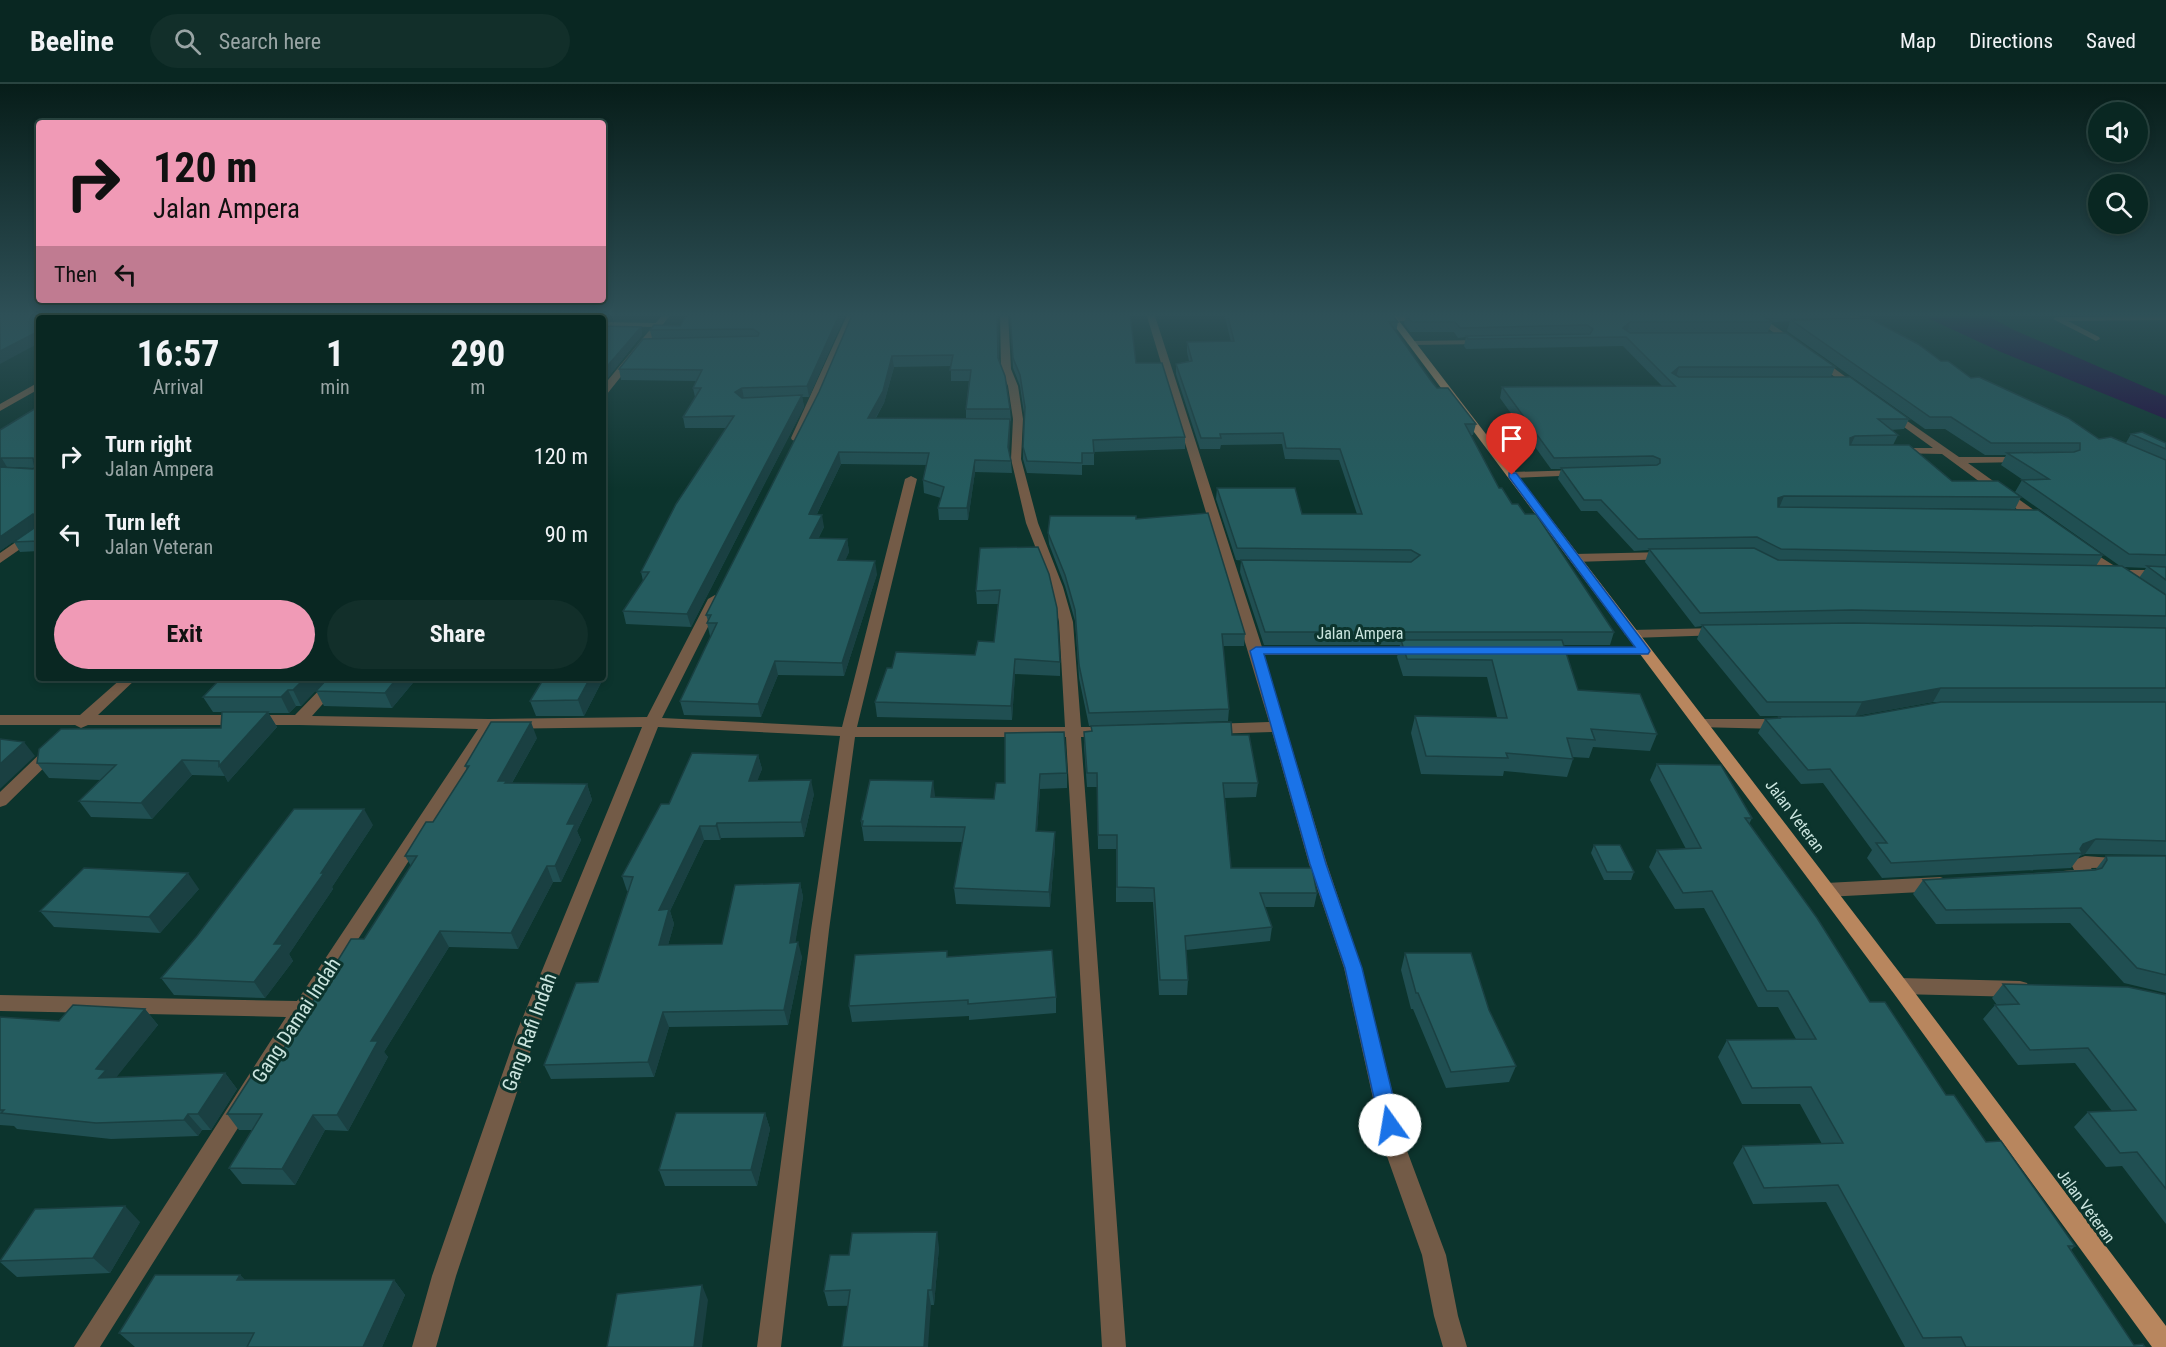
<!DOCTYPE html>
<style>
:root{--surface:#092722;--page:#122f2a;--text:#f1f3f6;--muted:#99a5a5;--line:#294440;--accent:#f09ab6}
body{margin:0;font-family:"Roboto Condensed",sans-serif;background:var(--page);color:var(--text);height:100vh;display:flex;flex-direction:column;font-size:22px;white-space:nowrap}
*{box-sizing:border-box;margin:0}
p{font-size:20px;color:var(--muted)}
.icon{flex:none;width:33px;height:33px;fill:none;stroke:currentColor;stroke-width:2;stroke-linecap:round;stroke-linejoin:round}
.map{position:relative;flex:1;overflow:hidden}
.panel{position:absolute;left:36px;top:231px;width:570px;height:366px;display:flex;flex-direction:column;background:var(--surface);border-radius:6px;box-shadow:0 3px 9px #0003,0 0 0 2px var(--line)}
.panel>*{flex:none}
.guide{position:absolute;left:36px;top:36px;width:570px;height:183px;border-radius:6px;box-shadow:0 3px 9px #0003,0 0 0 2px var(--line);background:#f09ab6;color:#111;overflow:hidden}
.fabs{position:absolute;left:2088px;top:18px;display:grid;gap:12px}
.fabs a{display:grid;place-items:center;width:60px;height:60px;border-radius:50%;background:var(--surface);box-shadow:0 3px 9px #0003,0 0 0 2px var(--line);font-size:30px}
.pin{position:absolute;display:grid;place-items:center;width:51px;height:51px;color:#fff;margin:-62px -26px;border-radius:50% 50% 50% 0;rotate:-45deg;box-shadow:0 0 6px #0007}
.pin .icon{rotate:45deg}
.me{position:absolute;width:66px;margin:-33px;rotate:347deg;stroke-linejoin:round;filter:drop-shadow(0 0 4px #0008)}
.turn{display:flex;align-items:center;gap:21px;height:126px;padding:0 18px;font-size:27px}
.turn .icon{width:78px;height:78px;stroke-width:2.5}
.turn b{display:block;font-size:42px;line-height:51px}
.then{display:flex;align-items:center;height:57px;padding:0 18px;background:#0003;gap:12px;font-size:22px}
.eta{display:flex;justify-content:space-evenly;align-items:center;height:102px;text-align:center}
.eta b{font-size:36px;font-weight:700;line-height:42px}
.button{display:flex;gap:12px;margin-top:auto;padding:12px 18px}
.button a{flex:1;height:69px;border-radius:36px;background:var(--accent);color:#111;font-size:24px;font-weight:700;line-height:69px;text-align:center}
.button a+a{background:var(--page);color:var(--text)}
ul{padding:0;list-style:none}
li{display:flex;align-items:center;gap:18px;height:78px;padding:0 18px}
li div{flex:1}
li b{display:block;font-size:22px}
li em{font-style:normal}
header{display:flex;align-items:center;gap:36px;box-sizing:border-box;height:84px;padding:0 30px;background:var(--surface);border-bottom:2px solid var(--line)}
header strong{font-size:28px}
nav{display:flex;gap:33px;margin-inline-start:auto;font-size:21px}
.search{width:420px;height:54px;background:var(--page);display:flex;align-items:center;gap:15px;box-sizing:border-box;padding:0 21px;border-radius:33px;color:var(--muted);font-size:22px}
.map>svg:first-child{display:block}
.water{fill:#220940}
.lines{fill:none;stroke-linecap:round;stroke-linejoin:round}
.lane{fill:#735b47;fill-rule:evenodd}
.street{fill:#735b47;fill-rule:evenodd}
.primary{fill:#b8865e;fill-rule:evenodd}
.wall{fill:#204f52;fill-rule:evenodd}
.shaded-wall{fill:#1a4042}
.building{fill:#255c5f;stroke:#1a4042;stroke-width:1.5}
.route{fill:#1a73e8;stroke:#114b97;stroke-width:1.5}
.labels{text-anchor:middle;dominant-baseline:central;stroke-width:6;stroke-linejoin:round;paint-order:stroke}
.street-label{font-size:16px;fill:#cbe5df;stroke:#0c342d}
.near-street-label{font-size:20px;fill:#cbe5df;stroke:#0c342d}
</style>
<header>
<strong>Beeline</strong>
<div class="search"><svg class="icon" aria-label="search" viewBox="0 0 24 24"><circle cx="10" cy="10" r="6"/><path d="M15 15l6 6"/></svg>Search here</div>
<nav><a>Map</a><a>Directions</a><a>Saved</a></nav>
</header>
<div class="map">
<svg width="2166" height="1263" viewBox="0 0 2166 1263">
<rect width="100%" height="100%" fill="#0c342d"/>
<!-- water -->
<path class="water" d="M1917,229H1982L2014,246L2166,312V335L2001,268Z"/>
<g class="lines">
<!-- lane -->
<path class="lane" d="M2166,232V236L2068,237L2099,253L2100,255L2096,257L2053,235L2057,233Z
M603,238L657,239L661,241L657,243L603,242Z
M1481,256L1485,258L1484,260L1411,261L1407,259L1411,257Z"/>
<!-- street -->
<path class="street" d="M159,229H169L162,234H151Z
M664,229H672L607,310L603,311V302Z
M848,229H856L801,354L796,357L792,356L791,354Z
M1000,229H1008L1011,285L1018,302L1023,335L1021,375L1038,439L1063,503L1073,538L1081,643H1103L1111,648L1103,653H1081L1126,1263H1102L1066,653H855L829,846L781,1263H757L811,846L840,652L658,643L538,945L456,1192L436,1263H412L432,1192L518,945L642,643L494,645L309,931L100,1263H74L286,933L0,927V911L297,917L478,645L299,641H88L81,644L75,641H0V631H80L122,594H137L98,631H295L331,594H346L312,632L489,635L647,633L708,515L715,511L722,515L662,634L842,643L905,395L911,392L917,395L857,643H1065L1059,538L1051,503L1026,439L1011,375L1013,335L1008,302L1001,285Z
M1146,229H1154L1262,563H1419L1426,567L1419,571H1264L1327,780L1362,884L1406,1064L1446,1171L1458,1232L1467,1263H1443L1434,1232L1422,1171L1384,1064L1344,884L1309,780L1272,648L1211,650L1203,645L1211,640L1269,638Z
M1747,229H1756L1800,260L1792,262Z
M1843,229H1853L1877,244L1870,246Z
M1393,232L1426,231L1430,234L1426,237H1390L1389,235Z
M1814,274H1820L1861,304L1853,306L1814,278Z
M39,298V305L0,327V320Z
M1890,325L1959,373H2027V377L2023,378L1968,379L2045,434V440H2037L1942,370L1892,369L1891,367L1896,364H1933L1886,330L1885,328Z
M1580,386L1586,389L1584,391L1512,394L1506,391L1512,388Z
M39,442V452L0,479V469Z
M2083,462L2121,486H2166V494H2128L2122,497L2108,493L2107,489L2079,469L2077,466Z
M1667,468L1673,472L1671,475L1574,478L1568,474L1574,470Z
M1718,544L1723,545L1725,548L1723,551L1631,554L1624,550L1631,546Z
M1545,563H1644L1651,567L1644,571L1540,570L1538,567Z
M1701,635H1783L1791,640L1783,645L1696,643L1693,640L1696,637Z
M53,661L58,662L61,666L58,670L6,721L0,723V708L48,662Z
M2085,772L2127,775L2130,779L2127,783L2091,784L2094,789C2087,801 2075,800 2063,797L2060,792L2063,787L2074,786L2071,780L2074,776Z
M1940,793L1946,795L1949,800L1946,805L1940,807L1826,813L1820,811L1817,806L1820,801L1826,799Z
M1899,894L2020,897L2027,899L2030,905L2027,911L2020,913L1899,910L1892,907L1889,902L1892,897Z"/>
<!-- primary -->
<path class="primary" d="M1385,229H1393L1906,897L2166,1242V1263H2152L1892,907Z"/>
</g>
<!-- wall -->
<path class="wall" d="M846,229L809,313H802L804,323L691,543L626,540L623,527L643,497L641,488L727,344H685L683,333L695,313L693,304L696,297L621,296L619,285L652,254L650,246L680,242Z
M853,229H998L999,275L1010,325L1011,337H1010L1009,367L1011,377L1012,389L975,388L968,436H939L938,424L941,414L924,409L923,396L927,381L841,380L817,430L824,443L818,455H847L849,468L845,476L877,490L844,592L778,591L761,633L684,631L680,617L711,552H710L707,539L708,537L706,531L819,308ZM951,282V297H969L966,325V335L876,334L884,319L894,283Z
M1010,229L1136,279L1185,353V365L1094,368V381H1082V391L1027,389L1023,375L1024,330L1020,302L1013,284Z
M1224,229H1391L1398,238L1396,248L1432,298L1437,304L1476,340L1473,351H1471L1499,404L1512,420L1525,430L1614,548L1610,561H1563L1578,606L1657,650L1650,667L1593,663L1589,674L1572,673L1573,675L1567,693L1504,687L1503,692L1421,690L1411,649L1415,632L1497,633L1487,593L1403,592L1397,573L1400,561H1264L1240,488L1241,476L1410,478L1236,476L1216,415L1217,404L1302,430H1357L1339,376L1285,375L1282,360L1221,361L1220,365H1200L1176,290V280L1189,277L1187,268V258H1231Z
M1395,229H1486L1396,230Z
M1760,229H1852L1850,234L1941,277L1971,294L2099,355L2126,359L2131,350L2166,359V771L2085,770L2080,772L2071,784L1882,794L1867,774L1872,766L1823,699L1801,700L1758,649L1765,635L1778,634L1779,633L1863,632L2098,618H1933L1855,632H1760L1697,555L1702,542L1695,543L1645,478L1649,466L1634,467L1597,427H1581L1558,395L1561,385H1551L1500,314L1502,303L1662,302L1623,262L1466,265L1464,262L1466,253L1458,254L1454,248H1410L1404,240L1406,231L1772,238L1768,248H1629L1835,283L1831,293L1909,335L1904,345L1890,346L1898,351L1893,361L1952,397L2021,413L2015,425L1879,424L2103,471L2096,482H2120L2015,408L2022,396H2023L2001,381L2006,371H1985L1945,345H1925L1787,247L1790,237L1774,238ZM2123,483L2146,484L2139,494Z
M603,242L641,243L642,251L606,296L603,295Z
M39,324V467L20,468L14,458L34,443L0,467V346ZM7,383L34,384L33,385Z
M1136,435L1245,550L1244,562H1223L1229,625L1228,637L1089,642L1079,594L1075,537L1065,502L1049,460L1048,449Z
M980,464L1060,578V592L1015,590L1012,636L877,633L875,618L892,584L975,571L994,558L998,520H977L976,507Z
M221,594H417L392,624L324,622L316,607L326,596L301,622H296L289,629H268L277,643L228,698L225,692L192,691L152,735L91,733L79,717L101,696L49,694L37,679L39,665L61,645L221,644L222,628H213L203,613Z
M602,597L584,632H536L530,617Z
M1091,642L1232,651L1258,699L1256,713L1225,714L1231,784L1317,809L1314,823H1265L1272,843L1270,857L1186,866L1188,896L1187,911H1159L1153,818H1116V765H1098L1097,703H1087L1084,662V648L1091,647Z
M1005,649L1067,689V704L1040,705L1037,747L1055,748V763L1050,823L956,820L954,804L963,758L864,757L861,737L935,711V713L994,715L1005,699Z
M537,654L512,699L587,700L592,716L577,747L581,756L561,798H553L518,865L449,863L384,968L388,973L348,1047L325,1046L295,1101L242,1100L229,1084L252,1046H239L227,1030L270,987L364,855L411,782L405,772L433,738L467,686L465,682Z
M758,671L762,685L757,696L814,710L804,753L721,754L720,756H704L670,827L674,840L668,861L722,860L800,799L803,813L795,858L802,873L788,941L669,943L654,993L551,995L544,981L598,898L628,807H627L622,792L669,720Z
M1657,680L1752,734L1749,740L1870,918L1946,1011L2075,1162L2071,1166L2134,1261L2145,1263H1905L1826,1118L1753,1120L1733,1079L1743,1062L1822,1060L1800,1020H1742L1718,973L1727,956L1796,955L1778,923H1758L1704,824L1675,825L1649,783L1657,766L1686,765L1650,696Z
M373,741L332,803L333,805L289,870L293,877L265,914L174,911L161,894Z
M1594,761L1634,788L1631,796H1604L1591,769Z
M2106,772H2166V909L2124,899L2070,839L1936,840L1913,810L1923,796L2096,785Z
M199,805L160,849L54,843L40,827Z
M1405,869L1516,982L1509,998L1446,1004L1413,925H1411L1401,886Z
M948,873L1056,913V929L969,936V932L852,938L849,922Z
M2003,900L2166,911V1140L2122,1082L2106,1083L2074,1043L2088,1028L2112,1027L2075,979L2018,981L1983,935L1995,921H1997L1992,914Z
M145,925L158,941L116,993L225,989L237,1005L211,1046H202L198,1052L111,1055L17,1045L14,1042L0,1041V933L59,937Z
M765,1029L770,1045L757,1102H665L659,1086Z
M140,1138L110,1189L17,1193L0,1178Z
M939,1163L934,1221L828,1222L824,1207Z
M240,1191L245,1196H394L405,1211L382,1263H135L119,1249Z"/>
<!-- shaded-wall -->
<path class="shaded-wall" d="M73,229H95L85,234H63Z
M585,229H598L591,234H579Z
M840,229H846L809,313L807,302Z
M1630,238L1627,248L1620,254L1623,244Z
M641,243L642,251L606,296L603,287Z
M39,247V259L0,280V267Z
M892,272L894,283L884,319L869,345L868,334Z
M1679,283L1676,293L1672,289Z
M742,304L744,315L737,319L735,308Z
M802,311L804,323L691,543L687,530Z
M1010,335V346L1009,375L1008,363Z
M1855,352L1850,363V354Z
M839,368L841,380L811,442L809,430Z
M1,373L7,383L0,387V374Z
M975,376V388L968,436L967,424Z
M1784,412L1779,424L1773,426L1778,414Z
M33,430L39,440L0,467V453Z
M822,431L824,443L812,467L810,454Z
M847,455L849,468L840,489L838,476Z
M875,477L877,490L844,592L842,579Z
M1015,575V590L1012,636L1011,622Z
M775,577L778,591L761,633L758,620Z
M305,594H328L301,622L293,606Z
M397,594H417L392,624L385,609Z
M590,594H601L602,597L584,632L578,616Z
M1941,604L1933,618L1855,632L1862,618Z
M288,606L296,622L289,629L281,613Z
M268,628L277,643L228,698L219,682Z
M531,638L537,654L509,704L498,697Z
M24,658L35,672L0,705V680Z
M758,671L762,685L752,711L749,697Z
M182,676L192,691L152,735L141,719Z
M1040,690V705L1036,762V747Z
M811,696L814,710L804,753L801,738Z
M933,697L935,711L933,728L931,713Z
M587,700L592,716L577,747L581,756L561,798L555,782L567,740Z
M364,725L373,741L332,803L333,805L289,870L293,877L265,914L254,898L274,860Z
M717,739L721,754L720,756L716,742Z
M700,742L704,756L670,827L674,840L664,875L659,861V826Z
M1055,748V763L1050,823L1049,808Z
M2096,755L2085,770L2080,772L2082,769L2076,770L2083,760Z
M547,782L553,798L518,865L511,849Z
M188,789L199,805L160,849L149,833Z
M800,799L803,813L793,873L790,859Z
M440,847L449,863L384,968L388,973L348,1047L337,1031L371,957Z
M798,858L802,873L788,941L784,926Z
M145,925L158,941L115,995L99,994L96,985Z
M663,928L669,943L654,993L648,978Z
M225,989L237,1005L211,1046L198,1030Z
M765,1029L770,1045L757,1102L751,1086Z
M188,1030L202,1046L198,1052L184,1036Z
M313,1031L325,1046L295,1101L282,1085Z
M125,1122L140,1138L110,1189L93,1174Z
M937,1148L939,1163L934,1221L932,1206Z
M240,1191L254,1206L237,1196Z
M394,1196L405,1211L382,1263H363Z
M702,1201L708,1216L702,1263H694Z
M928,1206L931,1221L928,1263H924Z"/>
<!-- building -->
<path class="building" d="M0,229H73L63,234H39V247L0,267Z
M264,229H585L579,234H584H255Z
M688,229H840L807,302L742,304L735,308L742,314L802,311L687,530L623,527L649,488H641L676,420L734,332L683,333L701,304H693L702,286L619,285L643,255L758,252L759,249L753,245L650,246L654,241L680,242Z
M853,229H997L998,274L1005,292L1010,325H966L971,286H950L953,271L892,272L883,307L868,334L1010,335L1008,363L1011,377L975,376L967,424H938L944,403L923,396L929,369L839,368L809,430L822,431L810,454L847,455L838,476L875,477L842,579L775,577L758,620L680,617L717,539H707L711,531H706L819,308Z
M1010,229H1130L1136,279H1162L1185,353L1093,356L1094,369H1082V379L1027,377L1023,363L1025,323L1020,291L1013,274Z
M1227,229H1391L1398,238H1389L1432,298L1437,304H1448L1476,340H1465L1499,404H1502L1512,420H1518L1525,430H1536L1614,548H1265L1241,476L1411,478L1420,471L1411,466L1237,464L1217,404H1295L1302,430H1362L1340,365L1286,364L1283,349L1220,350L1221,354H1201L1176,280L1192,277L1187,258L1234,257Z
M1511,229H1759L1772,238H1630L1623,244L1630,249H1786L1835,283H1679L1672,289L1679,293H1850L1909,335H1878L1898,351L1855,352L1850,354V361H1909L1952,397H1998L2021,413L1784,412L1778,414V423L2038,426L2103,471L1781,465L1757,453L1638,455L1601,416H1584L1561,384L1657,381L1660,379V375L1653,372L1554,374L1502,303L1675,302L1626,253L1468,255L1466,252L1590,250L1593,245L1587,241L1460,244L1455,238H1412L1406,231Z
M1869,234L1918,260L1941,277H1948L1971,294L1979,293L2068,334L2099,355L2111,353L2166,376V471L2129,470L2022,396L2049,395L2007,369L2074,368L2080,366V359H1991L1951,333H1930L1791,236Z
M603,242L641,243L603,287Z
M36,324H39V457L14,458L34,444L35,432L33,430L0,453V383L33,385L35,383L33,374H0V346Z
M2142,348L2166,359V365L2131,350Z
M1208,429L1245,550H1222L1229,625L1089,629L1079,581L1075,526L1065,491L1048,449L1050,432H1136V435Z
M1038,463L1049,490L1057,524L1060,578L1015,575L1011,622L875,618L887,584H892L896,568L975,571L978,557L994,558L1000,506L976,507L980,464Z
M1754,464L1778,476L2122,482L2166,511V532L1852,526L1700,529L1649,465Z
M2147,482L2166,483V496Z
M1852,539L2166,544V604H1941L1862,618H1767L1702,541Z
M1401,556H1562L1578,606L1640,610L1657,650L1591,645L1595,656L1567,654L1573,675L1506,669L1508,674L1426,672L1415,632L1507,634L1492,576L1407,575Z
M221,594H305L293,606H288L281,613H203Z
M328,594H397L385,609L316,607Z
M544,594H590L578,616L530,617Z
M1941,618H2166V757L2096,755L2083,760L2080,765L2082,769L1891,779L1876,759H1887L1830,685L1808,686L1765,635L1780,634L1779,633L1863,632Z
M222,628H268L219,682V677L182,676L141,719L79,717L116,681L37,679L39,665L61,645L221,644Z
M491,638H531L498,697H507L505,699L587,700L567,740H575L555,782H547L511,849L440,847L371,957H378L337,1031H313L282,1085L229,1084L262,1030H227L254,988L270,987L351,855H364L417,772H405L426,738H433L469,682H465Z
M1231,638L1232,651H1249L1258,699H1223L1231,784H1312L1317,809H1260L1272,843L1185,852L1188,896H1160L1154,804L1117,803V751H1098L1097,689H1087L1084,648L1092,647L1091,642Z
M1064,648L1067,689L1040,690L1036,747L1055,748L1049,808L954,804L965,743L862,742L863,737H861L870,696L933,697L931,713L994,715L996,699H1005V649Z
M0,655L24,658L0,680Z
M692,669L758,671L749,697L811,696L801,738L717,739L716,742H700L659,826L669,825L659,861L722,860L735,801L800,799L790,859L798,858L784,926L663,928L648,978L544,981L576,899L598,898L633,793L622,792L661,720H669Z
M1657,680L1721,681L1752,734H1745L1817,834L1870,918H1885L1946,1011H1954L1986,1058L2001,1057L2075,1162H2068L2134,1261L2143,1260L2145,1263H1966L1961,1253L1923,1254L1838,1101L1764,1104L1743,1062L1843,1059L1811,1003L1752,1004L1727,956L1816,955L1788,907H1767L1712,807L1683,809L1657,766L1701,764Z
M294,725H364L321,789H324L274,860H283L254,898L161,894L197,852Z
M1594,761H1620L1634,788H1607Z
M2106,772H2166V891L2137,884L2081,824L1946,826L1923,796L2095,786L2102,784L2107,776Z
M84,784L188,789L149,833L40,827Z
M1052,866L1056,913L968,920V916L849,922L855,871L947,867V873Z
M1405,869H1471L1489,926L1516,982L1451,988L1418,909H1416Z
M2003,900L2128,903L2166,911V1105L2137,1068L2120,1069L2088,1028L2136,1026L2088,964L2030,966L1995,921L2019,920Z
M73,921L145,925L96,985L106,986L99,994L225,989L198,1030H188L184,1036L96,1039L1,1029L4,1026H0V933L59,937Z
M676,1029H765L751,1086H659Z
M125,1122L93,1174L0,1177L35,1125Z
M937,1148L932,1206H928L924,1263H842L850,1206L824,1207L830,1171H849L852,1149Z
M155,1191H240L237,1196H394L363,1263H247L254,1249H119Z
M702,1201L694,1263H607L617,1210Z"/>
<!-- sky -->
<linearGradient id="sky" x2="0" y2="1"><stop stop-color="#071d19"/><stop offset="0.57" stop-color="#2e5057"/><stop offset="1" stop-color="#2e5057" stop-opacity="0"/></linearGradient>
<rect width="2166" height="405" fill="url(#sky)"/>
<!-- route -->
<path class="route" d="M1509,389H1516L1648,564L1650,567L1648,570H1264L1326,780L1362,884L1400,1041L1397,1048L1390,1050L1383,1048L1380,1041L1345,884L1310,780L1250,567L1256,563H1635L1509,393Z"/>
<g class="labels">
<!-- street labels -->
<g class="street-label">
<text x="1360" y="549">Jalan Ampera</text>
<text transform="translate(1795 732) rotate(53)">Jalan Veteran</text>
<text transform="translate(2086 1122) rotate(54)">Jalan Veteran</text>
</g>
<!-- near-street labels -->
<g class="near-street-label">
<text transform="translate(296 936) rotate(-57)">Gang Damai Indah</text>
<text transform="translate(529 948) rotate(-70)">Gang Rafi Indah</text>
</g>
</g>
</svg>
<div class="fabs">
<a><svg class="icon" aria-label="sound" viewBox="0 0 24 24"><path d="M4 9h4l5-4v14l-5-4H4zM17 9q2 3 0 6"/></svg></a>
<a><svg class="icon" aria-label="search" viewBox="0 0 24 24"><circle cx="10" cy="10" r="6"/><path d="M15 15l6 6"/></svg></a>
</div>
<div class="pin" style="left:1512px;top:391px;background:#d93025"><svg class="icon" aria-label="arrive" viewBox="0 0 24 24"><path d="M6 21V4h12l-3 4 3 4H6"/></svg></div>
<svg class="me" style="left:1390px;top:1041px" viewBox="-20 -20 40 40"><circle r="19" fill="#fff"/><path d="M0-13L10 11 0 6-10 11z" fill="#1a73e8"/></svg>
<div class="guide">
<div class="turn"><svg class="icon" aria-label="right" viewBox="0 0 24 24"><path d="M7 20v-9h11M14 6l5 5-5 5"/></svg><div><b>120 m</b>Jalan Ampera</div></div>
<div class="then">Then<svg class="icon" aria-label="left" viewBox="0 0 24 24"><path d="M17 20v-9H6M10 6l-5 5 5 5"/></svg></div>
</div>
<section class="panel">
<div class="eta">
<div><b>16:57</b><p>Arrival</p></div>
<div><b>1</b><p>min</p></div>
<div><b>290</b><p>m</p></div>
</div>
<ul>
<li><svg class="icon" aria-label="right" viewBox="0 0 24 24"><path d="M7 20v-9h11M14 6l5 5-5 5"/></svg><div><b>Turn right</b><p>Jalan Ampera</p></div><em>120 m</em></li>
<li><svg class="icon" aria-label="left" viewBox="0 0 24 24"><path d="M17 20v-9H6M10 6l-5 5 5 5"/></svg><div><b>Turn left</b><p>Jalan Veteran</p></div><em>90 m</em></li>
</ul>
<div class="button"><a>Exit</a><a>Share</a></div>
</section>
</div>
